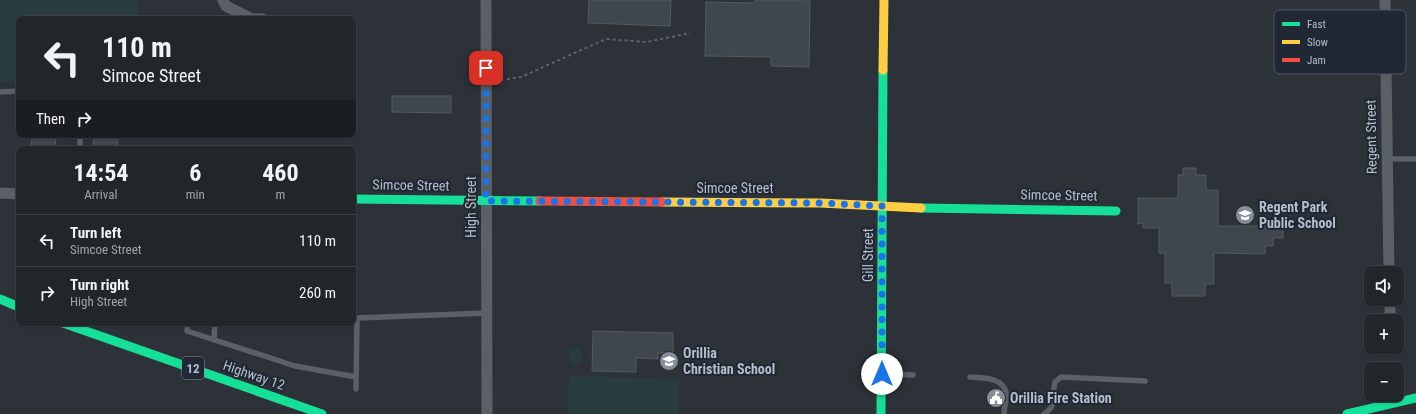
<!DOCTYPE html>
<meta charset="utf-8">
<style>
:root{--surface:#21262a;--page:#2d3236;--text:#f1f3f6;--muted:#a2a5a8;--line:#3e4347}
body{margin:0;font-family:"Roboto Condensed",sans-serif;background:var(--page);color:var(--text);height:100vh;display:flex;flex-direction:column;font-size:15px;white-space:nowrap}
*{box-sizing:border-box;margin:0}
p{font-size:13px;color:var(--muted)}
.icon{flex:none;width:22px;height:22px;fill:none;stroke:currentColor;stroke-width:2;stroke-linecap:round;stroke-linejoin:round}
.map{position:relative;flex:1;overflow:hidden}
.details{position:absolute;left:16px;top:146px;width:340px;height:180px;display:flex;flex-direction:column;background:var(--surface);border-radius:8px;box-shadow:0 1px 3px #0004,0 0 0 1px var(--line)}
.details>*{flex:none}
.top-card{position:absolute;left:16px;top:16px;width:340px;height:122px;border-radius:8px;box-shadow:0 1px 3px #0004,0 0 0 1px var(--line);background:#21262a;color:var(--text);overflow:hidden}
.fabs{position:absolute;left:1364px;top:266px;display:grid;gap:8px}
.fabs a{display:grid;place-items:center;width:40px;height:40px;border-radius:8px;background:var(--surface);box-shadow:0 1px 3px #0004,0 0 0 1px var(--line);font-size:20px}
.pin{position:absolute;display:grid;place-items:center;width:34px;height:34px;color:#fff;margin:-17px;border-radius:8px;box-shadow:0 2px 6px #0006}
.me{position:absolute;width:44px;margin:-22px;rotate:0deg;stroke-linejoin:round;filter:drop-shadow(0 0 3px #0008)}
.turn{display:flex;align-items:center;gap:14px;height:84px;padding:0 20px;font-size:18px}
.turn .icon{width:52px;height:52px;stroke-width:2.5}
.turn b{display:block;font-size:28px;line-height:34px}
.then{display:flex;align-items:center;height:38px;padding:0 20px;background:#0003;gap:8px;font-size:15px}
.eta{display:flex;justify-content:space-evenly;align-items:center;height:68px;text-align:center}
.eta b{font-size:24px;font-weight:700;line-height:28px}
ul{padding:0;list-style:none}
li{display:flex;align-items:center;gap:12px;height:52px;padding:0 20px;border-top:1px solid var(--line)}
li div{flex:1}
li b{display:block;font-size:15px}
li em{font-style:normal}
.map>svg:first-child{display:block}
.green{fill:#293c3e}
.building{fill:#40464d;stroke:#545960}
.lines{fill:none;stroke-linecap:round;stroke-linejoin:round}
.path{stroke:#5e6468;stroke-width:2;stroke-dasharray:3 3;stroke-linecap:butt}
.lane{stroke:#5b6067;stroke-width:5.5}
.street{stroke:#5b6067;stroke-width:11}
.fast{stroke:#16e098;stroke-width:9}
.slow{stroke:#ffcf43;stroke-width:9}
.jam{stroke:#f24e42;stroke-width:9}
.route{stroke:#1a73e8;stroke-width:7;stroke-dasharray:0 12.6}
.labels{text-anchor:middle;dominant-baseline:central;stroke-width:4;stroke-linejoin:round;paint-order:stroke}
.shield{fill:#1f2834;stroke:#89919c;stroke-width:1}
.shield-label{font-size:13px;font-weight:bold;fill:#b6bec9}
.street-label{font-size:14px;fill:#b6bec9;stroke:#1f2834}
.poi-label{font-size:14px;font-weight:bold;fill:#b6bec9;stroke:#1f2834;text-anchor:start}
.key{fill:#1f2834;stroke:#4c5561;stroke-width:1}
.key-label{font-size:11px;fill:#b6bec9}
</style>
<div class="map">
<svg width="1416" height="414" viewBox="0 0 1416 414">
<rect width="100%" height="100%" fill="#2c3238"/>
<!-- green -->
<path class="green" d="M0,0H138V19H19V81L0,82Z
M569,349H581L582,363L570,364Z
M569,375L679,380L678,414H567Z"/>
<!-- building -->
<path class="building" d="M589,0H671L670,26L588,23Z
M755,0H801V1H810L809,67L771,66V57L705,56L706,2L755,3Z
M392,96H451V113L392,112Z
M32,135H56L55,149H31Z
M94,135H118L117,149H93Z
M1183,168H1196V175H1206V190H1218V226H1264V219H1281V224H1283V238H1273V246H1265V254L1214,253V284H1205V296H1172V283H1165V253H1159V228H1143V223L1138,224V198H1178V175H1183Z
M593,331L673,333V353H658V359L636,358V372L592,371Z"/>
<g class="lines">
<!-- path -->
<path class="path" d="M495,81L521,77L606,39L647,42L690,33"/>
<!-- lane -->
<path class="lane" d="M0,92L19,91
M80,149V135
M1387,159H1416
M188,323L187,331L295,366L356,377
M214,340L215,323
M882,374L913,375
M970,377C982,378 1002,377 1006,392C1007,398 1004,408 1004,414
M356,389L357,318L487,313
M1044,414C1059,404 1051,396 1055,382L1061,377L1145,381"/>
<!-- street -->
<path class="street" d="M223,0L226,6L252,19H263
M486,0L487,414
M1385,0L1389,273
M0,193L19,194
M1390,299V321"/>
<!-- fast -->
<path class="fast" d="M353,199L540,201
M921,208L1116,211
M0,299L19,307
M63,323L322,414
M881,414L883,70
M1347,414L1416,398"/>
<!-- slow -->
<path class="slow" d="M883,70L884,0
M662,202L820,203L921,208"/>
<!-- jam -->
<path class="jam" d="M540,201L662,202"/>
</g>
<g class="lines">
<!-- route -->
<path class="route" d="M486,68V201L820,203L882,206V374"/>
</g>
<!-- icons -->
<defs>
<g id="school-disc" transform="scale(1)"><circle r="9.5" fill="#868d96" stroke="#1f2834"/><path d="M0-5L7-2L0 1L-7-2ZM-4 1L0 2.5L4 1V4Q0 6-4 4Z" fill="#fff"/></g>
<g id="civic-disc" transform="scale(1)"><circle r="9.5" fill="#868d96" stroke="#1f2834"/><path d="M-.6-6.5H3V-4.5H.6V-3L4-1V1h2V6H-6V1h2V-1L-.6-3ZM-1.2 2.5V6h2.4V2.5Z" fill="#fff"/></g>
</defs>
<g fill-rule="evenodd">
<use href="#school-disc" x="1245" y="215"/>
<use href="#school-disc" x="669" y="361"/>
<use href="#civic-disc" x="996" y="398"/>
</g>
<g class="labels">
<!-- shield labels -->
<rect class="shield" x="182" y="357" width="22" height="22" rx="3"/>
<g class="shield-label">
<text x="193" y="368">12</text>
</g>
<!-- street labels -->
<g class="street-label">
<text transform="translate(1371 137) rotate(-91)">Regent Street</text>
<text transform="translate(411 185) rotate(1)">Simcoe Street</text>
<text x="735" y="188">Simcoe Street</text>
<text transform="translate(1059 195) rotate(1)">Simcoe Street</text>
<text transform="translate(471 207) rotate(-90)">High Street</text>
<text transform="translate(868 255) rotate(-90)">Gill Street</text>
<text transform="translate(254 375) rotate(19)">Highway 12</text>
</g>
<!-- poi labels -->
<g class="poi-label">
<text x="1259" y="207">Regent Park<tspan x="1259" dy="16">Public School</tspan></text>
<text x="683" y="353">Orillia<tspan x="683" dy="16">Christian School</tspan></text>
<text x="1010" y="398">Orillia Fire Station</text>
</g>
</g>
<!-- legend -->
<rect x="1274" y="10" width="132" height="64" rx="6" class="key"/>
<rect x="1282" y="22" width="18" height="4" fill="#16e098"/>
<rect x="1282" y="40" width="18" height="4" fill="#ffcf43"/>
<rect x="1282" y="58" width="18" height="4" fill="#f24e42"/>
<g class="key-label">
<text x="1307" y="28">Fast</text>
<text x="1307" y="46">Slow</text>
<text x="1307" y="64">Jam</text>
</g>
</svg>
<div class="fabs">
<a><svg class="icon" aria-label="sound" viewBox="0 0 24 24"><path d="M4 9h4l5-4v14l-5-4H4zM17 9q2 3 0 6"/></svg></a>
<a>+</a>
<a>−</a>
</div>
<div class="pin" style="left:486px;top:68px;background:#d93025"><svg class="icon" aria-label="arrive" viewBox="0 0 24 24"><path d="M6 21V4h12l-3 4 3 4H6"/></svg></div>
<svg class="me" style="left:882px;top:374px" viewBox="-20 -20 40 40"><circle r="19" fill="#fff"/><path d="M0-13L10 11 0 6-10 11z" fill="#1a73e8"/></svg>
<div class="top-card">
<div class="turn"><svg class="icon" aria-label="left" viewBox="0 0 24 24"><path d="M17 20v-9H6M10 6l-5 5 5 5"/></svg><div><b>110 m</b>Simcoe Street</div></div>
<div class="then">Then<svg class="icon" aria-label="right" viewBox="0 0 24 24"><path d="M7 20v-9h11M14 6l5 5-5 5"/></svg></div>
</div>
<section class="details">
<div class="eta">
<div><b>14:54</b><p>Arrival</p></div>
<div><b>6</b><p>min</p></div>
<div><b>460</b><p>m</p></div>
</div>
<ul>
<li><svg class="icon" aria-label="left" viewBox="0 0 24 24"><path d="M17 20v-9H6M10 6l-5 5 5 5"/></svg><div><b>Turn left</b><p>Simcoe Street</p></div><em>110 m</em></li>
<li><svg class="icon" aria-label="right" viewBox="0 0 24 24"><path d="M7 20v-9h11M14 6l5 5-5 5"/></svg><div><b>Turn right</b><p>High Street</p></div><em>260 m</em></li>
</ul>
</section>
</div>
